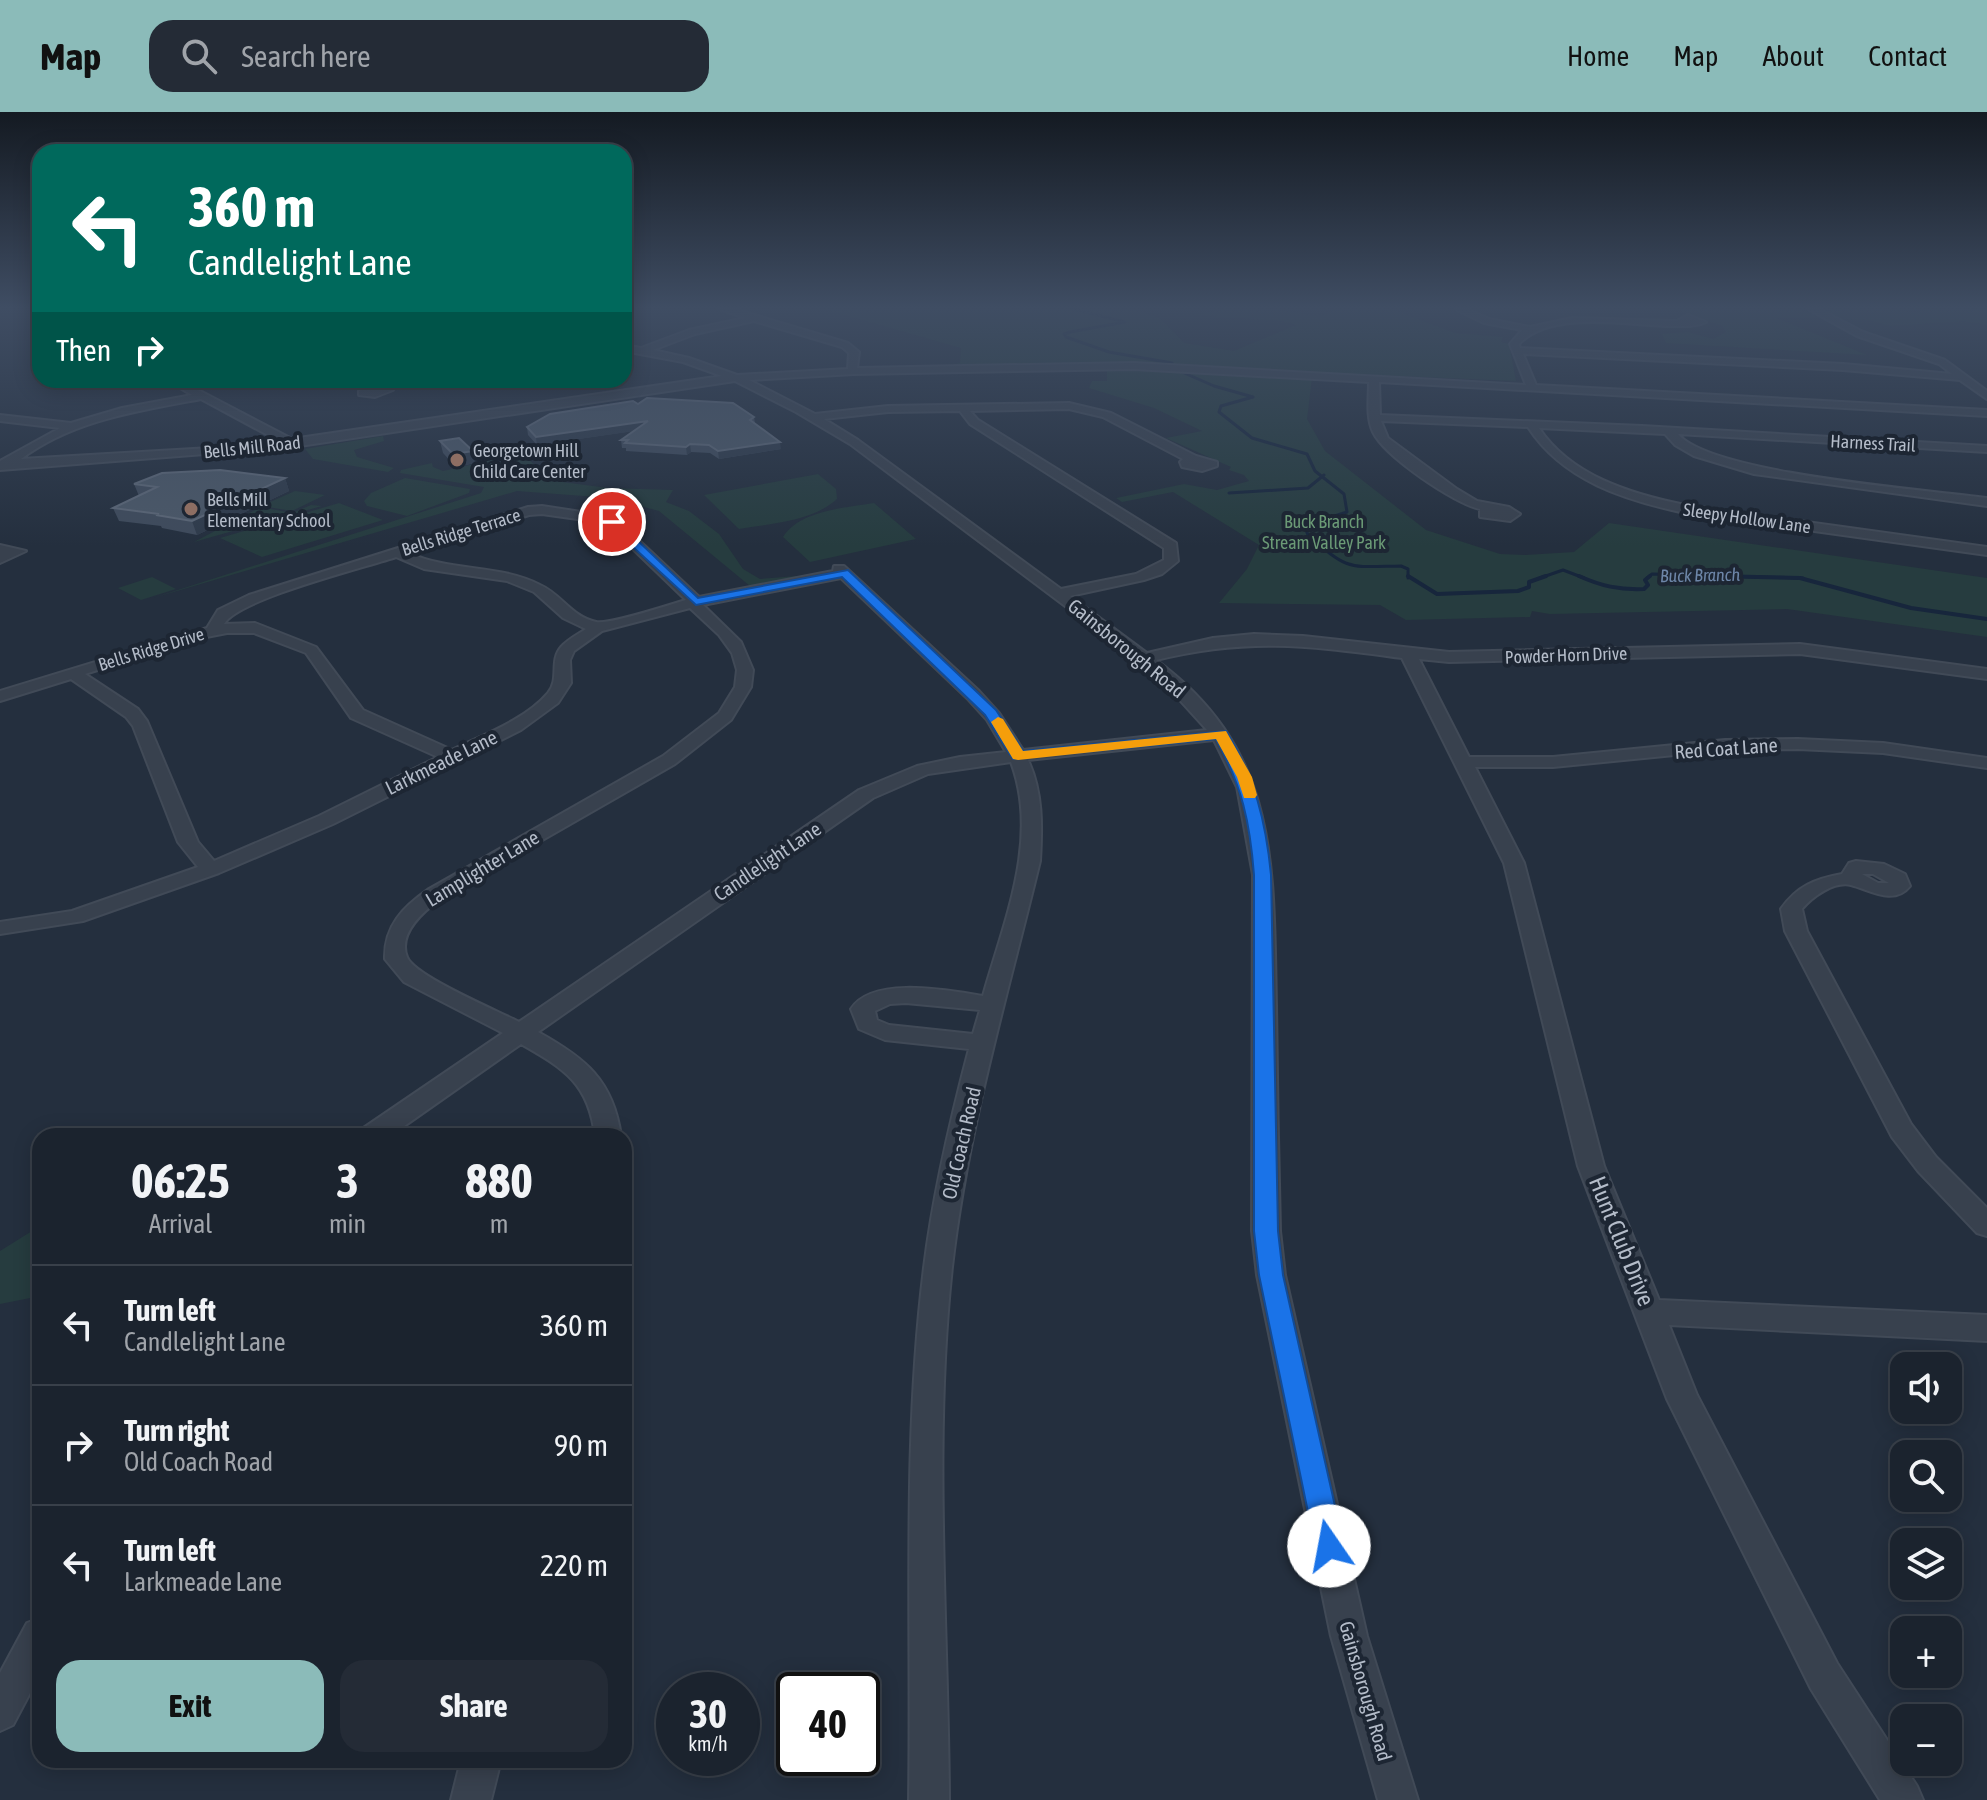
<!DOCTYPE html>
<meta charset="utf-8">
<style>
:root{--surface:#1b232e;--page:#242b36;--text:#f1f3f6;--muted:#a0a4aa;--line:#39404a;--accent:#8bbbb9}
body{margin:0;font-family:"Asap Condensed",sans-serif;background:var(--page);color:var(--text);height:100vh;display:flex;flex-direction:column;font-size:30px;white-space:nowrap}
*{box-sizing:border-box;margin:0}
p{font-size:26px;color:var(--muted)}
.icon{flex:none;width:44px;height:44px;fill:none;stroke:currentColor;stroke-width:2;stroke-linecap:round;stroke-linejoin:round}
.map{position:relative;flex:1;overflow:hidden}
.panel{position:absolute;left:32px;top:1016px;width:600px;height:640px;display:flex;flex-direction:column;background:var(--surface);border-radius:24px;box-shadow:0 4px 20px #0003,0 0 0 2px var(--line)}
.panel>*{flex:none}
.hud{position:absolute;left:32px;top:32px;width:600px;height:244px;border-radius:24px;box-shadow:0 4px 20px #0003,0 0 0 2px var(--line);background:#00695c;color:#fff;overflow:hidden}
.fabs{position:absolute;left:1890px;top:1240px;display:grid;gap:16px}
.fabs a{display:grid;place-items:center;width:72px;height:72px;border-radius:16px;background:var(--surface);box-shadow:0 4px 20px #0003,0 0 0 2px var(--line);font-size:40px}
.speed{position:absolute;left:656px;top:1560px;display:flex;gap:16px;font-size:40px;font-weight:700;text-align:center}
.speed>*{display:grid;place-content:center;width:104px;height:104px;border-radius:50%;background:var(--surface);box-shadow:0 4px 20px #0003,0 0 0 2px var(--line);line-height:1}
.speed small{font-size:20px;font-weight:400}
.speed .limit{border:4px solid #111;border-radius:12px;background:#fff;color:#111}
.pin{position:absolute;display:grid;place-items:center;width:68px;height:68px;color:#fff;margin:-34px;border:4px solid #fff;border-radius:50%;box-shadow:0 2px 8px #0007}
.me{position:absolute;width:88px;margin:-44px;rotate:348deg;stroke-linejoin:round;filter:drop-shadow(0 0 6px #0008)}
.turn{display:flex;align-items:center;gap:28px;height:168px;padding:0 24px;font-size:36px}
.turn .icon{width:104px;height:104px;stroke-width:2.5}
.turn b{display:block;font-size:56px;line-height:68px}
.then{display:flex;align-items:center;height:76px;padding:0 24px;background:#0003;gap:16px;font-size:30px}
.eta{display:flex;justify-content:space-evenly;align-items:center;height:136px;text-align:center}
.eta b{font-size:48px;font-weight:700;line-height:56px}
.button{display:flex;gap:16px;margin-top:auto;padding:16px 24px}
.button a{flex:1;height:92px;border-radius:24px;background:var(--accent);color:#111;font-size:32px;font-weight:700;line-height:92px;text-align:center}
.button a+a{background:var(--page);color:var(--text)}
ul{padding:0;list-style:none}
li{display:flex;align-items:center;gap:24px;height:120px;padding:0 24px;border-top:2px solid var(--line)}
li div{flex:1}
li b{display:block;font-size:30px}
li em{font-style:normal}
header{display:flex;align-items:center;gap:48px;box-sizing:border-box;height:112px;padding:0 40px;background:var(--accent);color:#111}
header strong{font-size:38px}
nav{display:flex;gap:44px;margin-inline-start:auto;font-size:28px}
.search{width:560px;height:72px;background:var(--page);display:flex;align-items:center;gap:20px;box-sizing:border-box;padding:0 28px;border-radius:24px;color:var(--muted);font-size:30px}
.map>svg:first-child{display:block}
.green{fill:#263c3f}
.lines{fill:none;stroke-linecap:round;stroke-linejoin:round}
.stream-far1{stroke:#17263c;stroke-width:3}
.stream{stroke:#17263c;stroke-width:4}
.minor-casing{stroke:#414a57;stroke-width:4}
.minor{fill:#38414e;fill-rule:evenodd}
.wall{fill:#3f4b5c}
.shaded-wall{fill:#2f3b4b}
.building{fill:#4b5868;stroke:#5c6777;stroke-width:2}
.route{fill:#1a73e8;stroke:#114b97;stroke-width:2}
.slow{fill:#f59e0b}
.education-dot{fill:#8d6e63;stroke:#1d2633;stroke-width:3}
.labels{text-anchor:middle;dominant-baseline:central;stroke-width:8;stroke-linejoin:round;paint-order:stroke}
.far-street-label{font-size:18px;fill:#b4bcc9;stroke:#1d2633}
.far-poi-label{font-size:18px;fill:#b4bcc9;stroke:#1d2633;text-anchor:start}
.far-park-label{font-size:18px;fill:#6b9a76;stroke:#1d2633}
.far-water-label{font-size:18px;font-style:italic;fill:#6d86a8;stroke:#1d2633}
.street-label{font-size:20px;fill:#b4bcc9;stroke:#1d2633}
.near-street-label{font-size:24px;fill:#b4bcc9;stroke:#1d2633}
</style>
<header>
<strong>Map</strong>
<div class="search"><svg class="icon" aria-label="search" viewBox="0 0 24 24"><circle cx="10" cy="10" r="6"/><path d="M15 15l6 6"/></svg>Search here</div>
<nav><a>Home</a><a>Map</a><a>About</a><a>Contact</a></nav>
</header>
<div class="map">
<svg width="1987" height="1688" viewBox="0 0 1987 1688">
<rect width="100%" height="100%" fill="#242f3e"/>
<!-- green -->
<path class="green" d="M824,197H1133L1161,207L1184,231L1234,239L1296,213L1282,209L1195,203L1226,197H1279L1319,205L1337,197H1391L1455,221L1503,225L1501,230L1509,232L1516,269L1117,252L953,253L960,251L961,236Z
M1674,197H1802L1816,205H1774L1867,243L1666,231L1662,222L1688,220L1713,227L1726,220L1723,214Z
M1888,197L1920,201L1921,197H1987V213L1964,209L1890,214L1869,208L1841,207L1820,198Z
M1119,254L1312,266L1307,307L1325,339L1426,418L1500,442L1525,443L1574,440L1609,411L1987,466V525L1787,497L1550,502L1532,499L1530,505L1406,508L1380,493L1219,491L1247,457L1259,433L1173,380L1122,390L1116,386L1184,372L1217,378L1249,369L1244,363L1229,358L1231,355L1166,326L1202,319L1154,296L1089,276L1092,269H1107V257L1118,258Z
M383,324L384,329L354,338L357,345L394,356L388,360L313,347L305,337Z
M521,341L544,361L547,368L608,376L673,378L666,390L689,399L719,422L743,457L760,467L810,463L750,474L659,399L610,386L517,379L153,486L481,381L484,375L400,361L401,358L432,351L433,355L443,359L496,347L502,352L499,345Z
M818,362L836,377L837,387C811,410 773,411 739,417L704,383Z
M405,366L470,377L469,381L407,404L367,394L364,389L371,381Z
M295,379L325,383L292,399L261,394Z
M339,391L383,408L262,445L220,426Z
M874,391L916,427L810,450L783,425C800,398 845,396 874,391Z
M311,393L322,394L194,430L261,395L292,401Z
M152,465L176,477L141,488L118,476Z
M40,1114V1184L0,1192V1139Z"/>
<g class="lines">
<!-- stream-far1 -->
<path class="stream-far1" d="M1073,197L1125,210L1070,220L1064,222L1066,225L1109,240L1172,251
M1182,260L1214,274L1253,285L1221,294L1219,300L1252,326L1307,342L1315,359L1344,382L1347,400L1310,412L1306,418L1308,423C1349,459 1347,455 1401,454L1408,457V466
M1229,381L1308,376L1324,363
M1540,466L1563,458L1584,466
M1647,466L1652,462L1803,466"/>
<!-- stream -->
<path class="stream" d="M1408,464L1437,482L1518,479L1529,475V470L1546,464
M1579,464C1601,474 1619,478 1644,477L1648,473L1645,468L1650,464
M1712,464L1800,466L1911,496L1987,507"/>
<!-- minor casing -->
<g class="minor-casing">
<path id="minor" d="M720,197H734L848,231L859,240L857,256L1134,251L1526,273L1510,232L1522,218L1484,211L1455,197H1467L1489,207L1530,215L1572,206L1677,209L1688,203L1706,210C1696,215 1682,214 1670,214C1626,213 1551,198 1519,232L1520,236L1843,252L1952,262L1939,252L1857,224L1808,197H1819L1863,220L1945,248L1987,279V287L1960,268L1843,258L1523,242L1536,273L1987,298V304L1379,270L1380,303L1642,314L1987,334V340L1678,322C1711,362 1927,378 1987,386V394L1754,362L1694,344L1675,333L1665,322L1539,316C1571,364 1631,382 1685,393L1987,435V443L1685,401C1625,388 1563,369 1528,315L1381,309L1388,326L1457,377L1477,389L1509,395L1520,402L1510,409L1480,405V397C1455,392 1384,344 1373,320C1366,305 1369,286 1369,270L1134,257L854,262L749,268L815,302L888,294L1069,291L1111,301L1196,344L1217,350V354L1202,359L1182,355L1180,350L1183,347L1103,305L1069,297L970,299L978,308L1176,431L1178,449L1162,462L1144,468L1070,484L1147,541L1213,526L1254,522L1303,524L1449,540L1800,532L1987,557V567L1800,542L1449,550L1419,547L1469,645H1553L1725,628L1798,627L1883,631L1987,646V656L1883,641L1798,637L1725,638L1553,655H1475L1524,751L1604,1054L1659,1188L1987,1203V1229L1669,1213L1697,1283L1837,1551L1917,1674L1923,1688H1880L1811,1577L1667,1287L1578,1054L1504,751L1402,546C1309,534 1250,525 1156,548C1280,639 1273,753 1276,893C1277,968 1278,1044 1280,1119L1285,1163L1367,1524L1418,1688H1378L1331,1524L1257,1163L1252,1119L1253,763L1237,675L1214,628L1028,648C1043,680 1042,715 1040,749C1007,885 968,1015 952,1155C933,1332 948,1511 949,1688H909C912,1511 902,1332 924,1156C933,1082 950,1009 969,937L885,928L859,917L851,897C873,863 950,879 983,884C1004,809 1040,727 1011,650L928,662L873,686L538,920C585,946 613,968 621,1024H595C589,972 565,957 521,932L390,1024H358L362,1017L503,921L404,870L385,847C384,814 403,795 429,777L663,644L719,601L735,575L737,558L732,541L719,523L690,496L602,519L574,539L570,548L571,571L558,591L521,618L333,712L219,761L83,809L0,822V810L72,799L198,755L178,730L133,614L126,605L71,567L0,589V579L207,516L218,498L249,483L528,395L542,394L614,405L699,485L833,459L834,454H844L979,579L999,601L1023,638L1207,618L1158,564L850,332L796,300L735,269L293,335L0,358V349L60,316L0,309V303L71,311L122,296L192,283L167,268H179L292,327L722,264L683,250L624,239V233L641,236L689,218L745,206ZM754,209L842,235L849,241L848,257L737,263L689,246L653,238L695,222ZM201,287L279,329L245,334L21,347C73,308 138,299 201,287ZM960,299L970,312L1164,436V448L1136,462L1061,477L858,328L824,307L888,300ZM542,402L606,411L686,488C669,493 609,513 596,510C572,505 561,482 540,473C499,452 451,460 409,441L529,403ZM396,445L424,457L507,469L534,480L563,506L586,517C578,522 567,528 561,535C549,549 560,567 548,581C525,608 483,623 452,638L363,598L316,535L255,511L224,512C238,487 363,456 396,445ZM841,466L967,586L987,608L1006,640L960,645L917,654L859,678L519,910C498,899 414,864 407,845C397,820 426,797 443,785L675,652L731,608L751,575L753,558L741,530L703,493ZM227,521H254L306,541L351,606L438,645L319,704L214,749L198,730L147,609L138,597L85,562L191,528ZM906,891L980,898L973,922L889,913L877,908L875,899L890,892Z
M360,268H370L375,273L393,278L375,285L359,283V279L366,275Z
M0,433L26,439L0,451Z
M1856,749L1884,752L1905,762L1910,774C1894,794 1870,778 1851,773C1834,769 1812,785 1802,797L1807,819L1911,1012L1936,1045L1987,1096V1124L1977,1121L1918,1059L1892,1025L1785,819L1781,797C1797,774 1815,767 1842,762L1849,751ZM1862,762H1873L1889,771H1878Z
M40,1506V1562L13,1613L0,1619V1561L27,1511Z
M461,1648H501L491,1688H451Z"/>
</g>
<!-- minor -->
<use href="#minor" class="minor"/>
</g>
<!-- wall -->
<path class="wall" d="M638,292L754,305L755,311L781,337L719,347L710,341L691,340L687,343L626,339V336H622L621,328L633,319L537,333L528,323L527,315Z
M440,329L475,351L456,355L443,341Z
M285,366L289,379L197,423L162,416L161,414L119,409L113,396L139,384L134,372Z"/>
<!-- shaded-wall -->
<path class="shaded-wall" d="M648,309L649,317L537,333L536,325Z
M780,330L781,337L719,347L718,339Z
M690,332L691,340L687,343L686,335Z
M473,339L475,351L456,355L453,342Z
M285,366L289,379L197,423L192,409Z"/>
<!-- building -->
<path class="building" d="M647,286L733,291L754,305L750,308L780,330L718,339L709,333L690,332L686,335L625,331L628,328H621L648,309L536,325L527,315L550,302L633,289L638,292Z
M459,326L473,339L453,342L440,329Z
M220,358L285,366L192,409L156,403L159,402L113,396L157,375L134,372L162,361Z"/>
<!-- sky -->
<linearGradient id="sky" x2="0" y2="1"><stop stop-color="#141a22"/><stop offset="0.45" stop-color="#3f4d63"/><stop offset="1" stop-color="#3f4d63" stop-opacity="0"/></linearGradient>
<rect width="1987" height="434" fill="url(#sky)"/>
<!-- route -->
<path class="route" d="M608,408H616L698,486L848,458L996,598L1023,639L1226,619C1255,665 1266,710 1271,763L1278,1119L1283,1163L1344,1434L1339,1444L1329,1448L1319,1444L1315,1434L1259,1163L1254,1119V763C1250,710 1242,674 1216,627L1013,647L985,603L842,465L696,493L608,412Z"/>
<!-- slow -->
<path class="slow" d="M998,605L1003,607L1023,639L1226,619L1252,665L1257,683L1255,686H1244L1237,665L1216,627L1018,648L1013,647L991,610Z"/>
<!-- markers -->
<g class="education-dot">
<circle cx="457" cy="348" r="8"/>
<circle cx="191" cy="397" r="8"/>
</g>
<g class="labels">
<!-- far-street labels -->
<g class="far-street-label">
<text transform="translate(1873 331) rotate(3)">Harness Trail</text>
<text transform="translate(252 335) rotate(-6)">Bells Mill Road</text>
<text transform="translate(1747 406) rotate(8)">Sleepy Hollow Lane</text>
<text transform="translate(461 420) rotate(-17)">Bells Ridge Terrace</text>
<text transform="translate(151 537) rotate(-17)">Bells Ridge Drive</text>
<text transform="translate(1566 543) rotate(-2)">Powder Horn Drive</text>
</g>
<!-- far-poi labels -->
<g class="far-poi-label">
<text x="473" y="338">Georgetown Hill<tspan x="473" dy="21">Child Care Center</tspan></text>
<text x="207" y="387">Bells Mill<tspan x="207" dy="21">Elementary School</tspan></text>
</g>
<!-- far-park labels -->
<g class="far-park-label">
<text x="1324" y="409">Buck Branch<tspan x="1324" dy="21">Stream Valley Park</tspan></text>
</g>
<!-- far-water labels -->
<g class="far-water-label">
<text transform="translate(1700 463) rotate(-1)">Buck Branch</text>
</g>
<!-- street labels -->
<g class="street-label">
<text transform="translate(1127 536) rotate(39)">Gainsborough Road</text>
<text transform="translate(1726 636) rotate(-4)">Red Coat Lane</text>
<text transform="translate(441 650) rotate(-26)">Larkmeade Lane</text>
<text transform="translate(767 749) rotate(-34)">Candlelight Lane</text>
<text transform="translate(482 756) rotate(-31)">Lamplighter Lane</text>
<text transform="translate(961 1031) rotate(-77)">Old Coach Road</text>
<text transform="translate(1366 1579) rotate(74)">Gainsborough Road</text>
</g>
<!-- near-street labels -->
<g class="near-street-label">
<text transform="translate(1622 1129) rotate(68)">Hunt Club Drive</text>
</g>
</g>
</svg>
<div class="fabs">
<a><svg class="icon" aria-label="sound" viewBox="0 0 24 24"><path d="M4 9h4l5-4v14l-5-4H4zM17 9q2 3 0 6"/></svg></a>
<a><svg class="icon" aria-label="search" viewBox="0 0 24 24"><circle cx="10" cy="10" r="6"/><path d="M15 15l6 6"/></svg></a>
<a><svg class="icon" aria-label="layers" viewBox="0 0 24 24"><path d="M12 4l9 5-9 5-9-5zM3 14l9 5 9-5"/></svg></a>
<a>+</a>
<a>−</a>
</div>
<div class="speed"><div>30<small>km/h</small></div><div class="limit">40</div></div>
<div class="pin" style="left:612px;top:410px;background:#d93025"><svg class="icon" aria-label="arrive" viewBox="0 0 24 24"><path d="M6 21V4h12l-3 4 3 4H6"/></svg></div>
<svg class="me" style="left:1329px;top:1434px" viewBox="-20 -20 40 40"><circle r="19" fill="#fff"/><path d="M0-13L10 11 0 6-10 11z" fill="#1a73e8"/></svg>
<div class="hud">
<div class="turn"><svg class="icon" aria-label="left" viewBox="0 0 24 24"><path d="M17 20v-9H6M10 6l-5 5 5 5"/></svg><div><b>360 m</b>Candlelight Lane</div></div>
<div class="then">Then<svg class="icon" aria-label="right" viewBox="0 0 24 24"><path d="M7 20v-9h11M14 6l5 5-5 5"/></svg></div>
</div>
<section class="panel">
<div class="eta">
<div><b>06:25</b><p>Arrival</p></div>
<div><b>3</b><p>min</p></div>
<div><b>880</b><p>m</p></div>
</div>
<ul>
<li><svg class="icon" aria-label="left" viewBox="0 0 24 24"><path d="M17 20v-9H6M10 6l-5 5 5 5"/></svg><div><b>Turn left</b><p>Candlelight Lane</p></div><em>360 m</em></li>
<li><svg class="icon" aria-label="right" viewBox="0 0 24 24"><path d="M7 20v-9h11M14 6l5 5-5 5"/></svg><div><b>Turn right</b><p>Old Coach Road</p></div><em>90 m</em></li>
<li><svg class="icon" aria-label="left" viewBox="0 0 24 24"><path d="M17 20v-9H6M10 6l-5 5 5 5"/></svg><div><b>Turn left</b><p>Larkmeade Lane</p></div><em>220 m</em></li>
</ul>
<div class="button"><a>Exit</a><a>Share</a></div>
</section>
</div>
